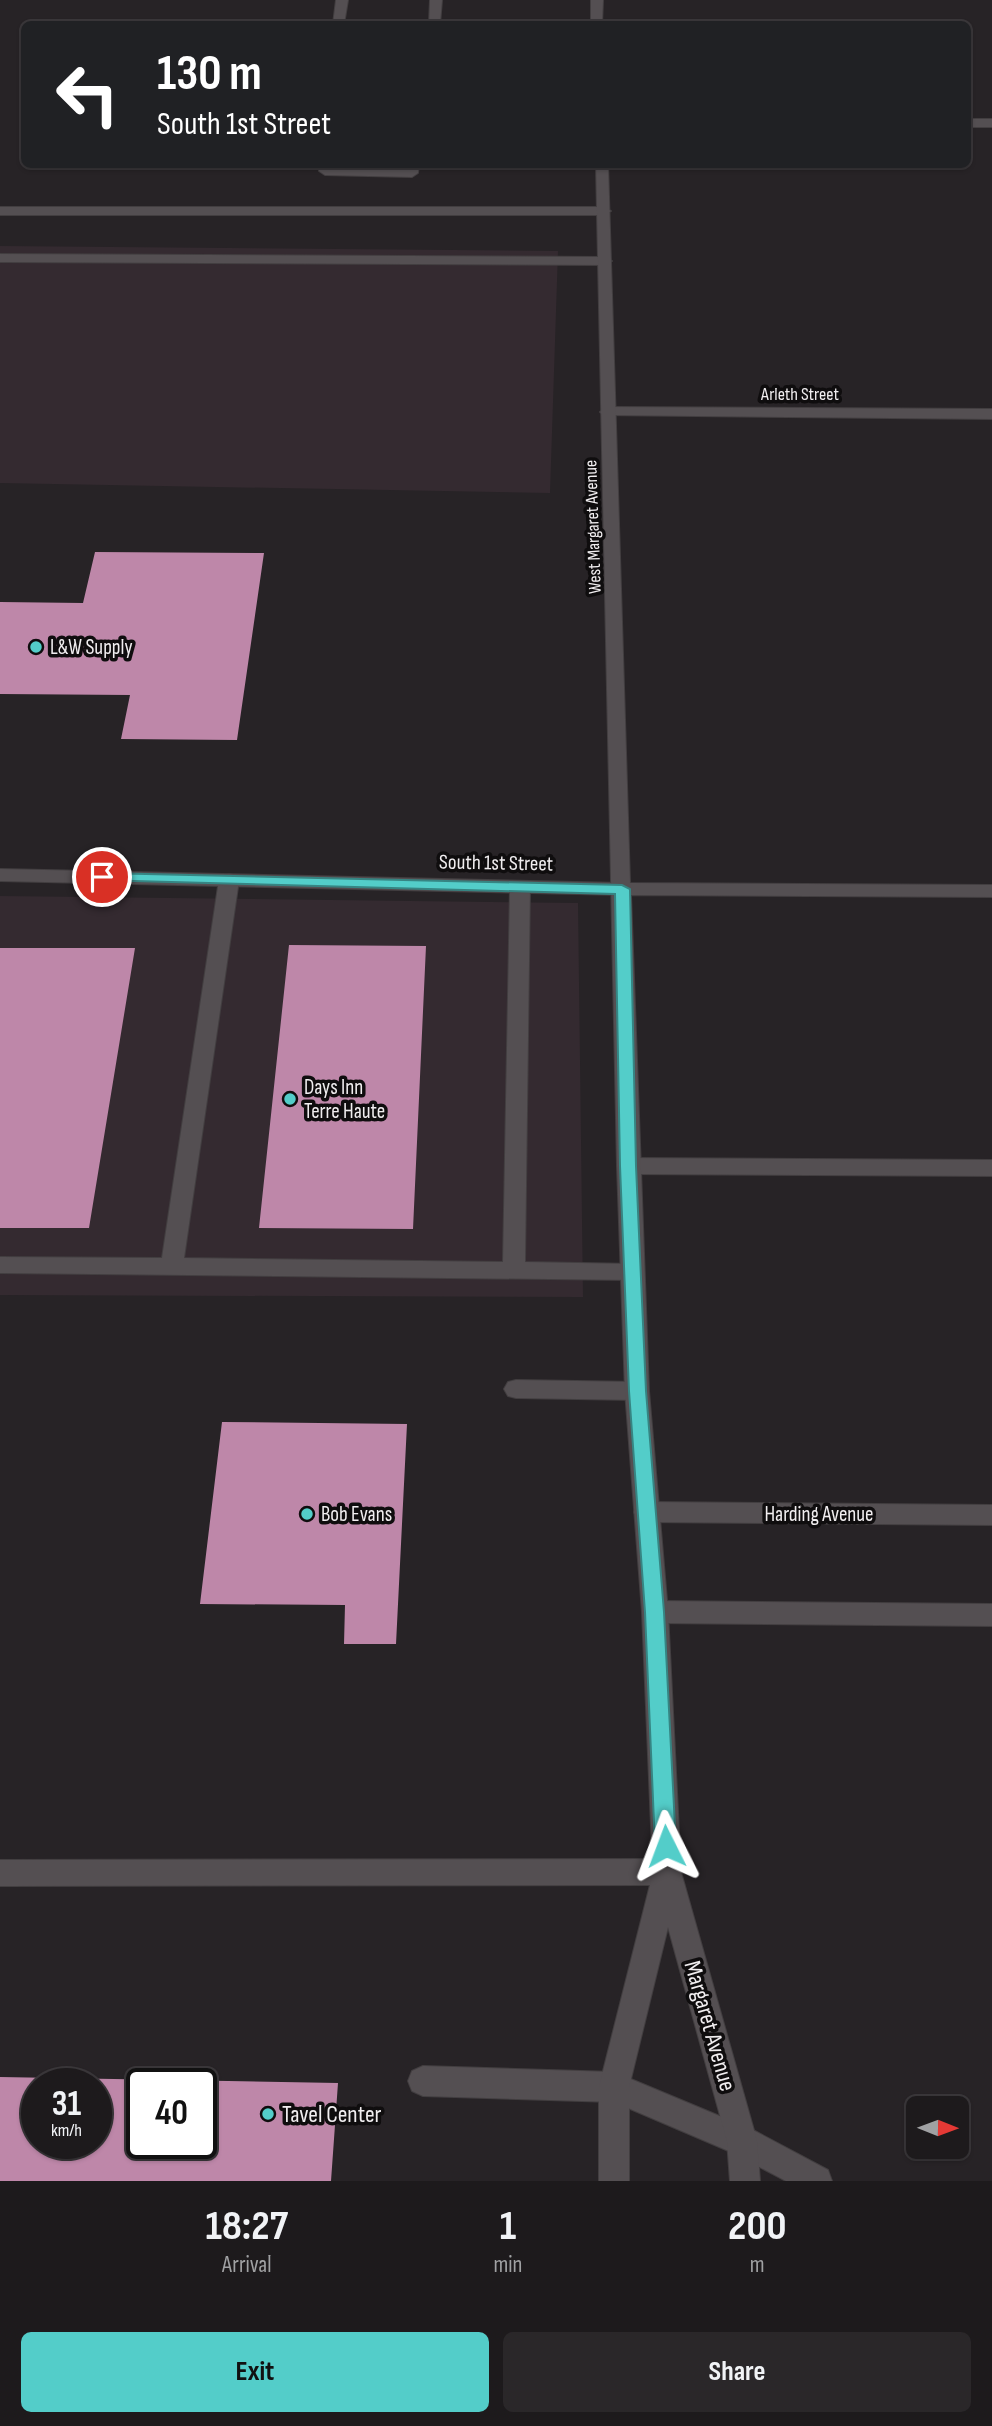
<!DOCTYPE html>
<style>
:root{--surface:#1d1a1c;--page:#2a2729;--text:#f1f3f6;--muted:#a0a1a3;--line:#3b383b;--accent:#53cdc9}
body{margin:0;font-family:"Sofia Sans Condensed",sans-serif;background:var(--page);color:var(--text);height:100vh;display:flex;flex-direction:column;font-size:26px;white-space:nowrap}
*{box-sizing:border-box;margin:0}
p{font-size:23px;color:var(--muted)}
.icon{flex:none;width:38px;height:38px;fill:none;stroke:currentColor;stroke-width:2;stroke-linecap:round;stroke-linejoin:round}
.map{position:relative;height:2181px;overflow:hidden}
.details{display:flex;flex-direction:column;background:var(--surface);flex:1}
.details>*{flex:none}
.guide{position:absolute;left:21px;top:21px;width:950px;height:147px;border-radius:10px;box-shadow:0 2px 5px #0004,0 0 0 2px var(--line);background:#202124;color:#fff;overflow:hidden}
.needle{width:46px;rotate:91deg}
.buttons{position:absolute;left:906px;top:2096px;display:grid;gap:14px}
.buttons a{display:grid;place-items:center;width:63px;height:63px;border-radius:10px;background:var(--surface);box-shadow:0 2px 5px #0004,0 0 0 2px var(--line);font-size:35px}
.speed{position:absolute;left:21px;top:2068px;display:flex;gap:14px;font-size:35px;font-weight:700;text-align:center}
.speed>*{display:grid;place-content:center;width:91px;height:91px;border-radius:50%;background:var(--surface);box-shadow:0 2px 5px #0004,0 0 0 2px var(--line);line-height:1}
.speed small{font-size:18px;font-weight:400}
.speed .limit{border:4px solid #111;border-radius:10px;background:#fff;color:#111}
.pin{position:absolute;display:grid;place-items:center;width:60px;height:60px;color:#fff;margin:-30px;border:4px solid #fff;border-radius:50%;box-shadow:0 2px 7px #0007}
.me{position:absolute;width:77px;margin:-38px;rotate:357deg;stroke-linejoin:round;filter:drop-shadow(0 0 5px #0008)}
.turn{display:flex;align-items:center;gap:24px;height:147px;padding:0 21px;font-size:32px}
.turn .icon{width:91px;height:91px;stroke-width:2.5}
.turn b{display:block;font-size:49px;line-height:60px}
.eta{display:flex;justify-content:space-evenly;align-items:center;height:119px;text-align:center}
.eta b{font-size:42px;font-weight:700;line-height:49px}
.action{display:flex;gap:14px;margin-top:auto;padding:14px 21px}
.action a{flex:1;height:80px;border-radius:10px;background:var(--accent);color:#111;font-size:28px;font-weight:700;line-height:80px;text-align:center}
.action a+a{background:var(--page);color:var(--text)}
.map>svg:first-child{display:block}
.built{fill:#342a30}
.building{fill:#be87a9;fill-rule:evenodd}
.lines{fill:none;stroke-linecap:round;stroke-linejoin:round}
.lane-casing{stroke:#423e40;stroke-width:2}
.street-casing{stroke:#423e40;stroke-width:2}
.secondary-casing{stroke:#423e40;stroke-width:2}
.lane{fill:#544f52;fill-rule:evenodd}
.street{fill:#544f52;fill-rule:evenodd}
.secondary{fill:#544f52;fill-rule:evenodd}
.route{fill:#53cdc9;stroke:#368583;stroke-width:2}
.poi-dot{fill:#53cdc9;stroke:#0f0d0e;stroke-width:2.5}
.labels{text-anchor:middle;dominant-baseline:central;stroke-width:7;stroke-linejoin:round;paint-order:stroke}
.far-street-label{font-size:18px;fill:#f1eef0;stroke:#0f0d0e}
.poi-label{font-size:21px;fill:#f1eef0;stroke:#0f0d0e;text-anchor:start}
.street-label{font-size:21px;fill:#f1eef0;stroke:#0f0d0e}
.near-street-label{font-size:24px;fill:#f1eef0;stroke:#0f0d0e}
.near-poi-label{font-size:24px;fill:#f1eef0;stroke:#0f0d0e;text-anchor:start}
</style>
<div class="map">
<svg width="992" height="2181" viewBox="0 0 992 2181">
<rect width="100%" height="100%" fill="#272326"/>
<!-- built -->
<path class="built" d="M0,246L558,251L550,493L0,483Z
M0,896L578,903L583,1297L0,1295Z"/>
<!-- building -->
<path class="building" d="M95,552L264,553L237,740L121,739L130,695L0,694V602L83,603Z
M289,945L426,946L413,1229L259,1228Z
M0,948H135L89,1228H0Z
M222,1422L407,1424L396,1644H344L345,1605L200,1604Z
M0,2077L338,2083L331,2181H0ZM37,2084H96V2144H37ZM142,2084H201V2144H142Z"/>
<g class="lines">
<!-- lane casing -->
<g class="lane-casing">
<path id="lane" d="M336,0H348L344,24H333Z
M430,0H442L440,24H429Z
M319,164H331V167L406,169L407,164H419L418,173L412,177L325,175L319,171Z
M0,207H604L611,211L604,215H0Z
M229,874L236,876L239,880L184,1258L503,1262L510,887L513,883H527L530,887L525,1262L633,1264L641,1266L644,1272L641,1278L633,1280L0,1273V1257L162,1258L219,880L222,876Z
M516,1380L637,1382L645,1384L649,1391L645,1398L637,1400L516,1398L508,1396L504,1389L508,1382Z
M667,1859L677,1863L681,1872L677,1881L667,1885L0,1886V1860Z
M423,2066L614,2072L753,2130L828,2170L832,2181H786L731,2152L614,2102L423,2096L412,2091L408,2081L412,2071Z"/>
</g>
<!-- street casing -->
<g class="street-casing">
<path id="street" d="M968,119H992V127H968Z
M0,254L605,257L612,261L605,265L0,262Z
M608,407L992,409V419L603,415L600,412L603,409Z
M0,869L622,883L629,885L632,889L629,893L622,895L0,881Z
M628,1158L992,1160V1176L628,1174L620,1171L617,1166L620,1161Z
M646,1502L992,1505V1525L646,1522L637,1519L634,1512L637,1505Z
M655,1601L992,1604V1626L655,1623L646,1620L642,1612L646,1604Z"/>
</g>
<!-- secondary casing -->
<g class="secondary-casing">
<path id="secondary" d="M591,0H603L602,24H591Z
M596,164H608L630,883L992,885V897L631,895L649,1391L668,1612L681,1872L757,2141L760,2181H730L727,2141L668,1927L629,2087V2181H599V2087L653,1873L642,1612L625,1391L617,1166Z"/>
</g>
<!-- lane -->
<use href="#lane" class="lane"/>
<!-- street -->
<use href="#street" class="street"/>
<!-- secondary -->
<use href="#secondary" class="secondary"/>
</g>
<!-- route -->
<path class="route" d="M102,873L622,885L630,889L636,1166L646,1391L664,1612L676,1846L673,1853L666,1855L658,1853L655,1846L645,1612L629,1391L620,1166L615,894L96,880L94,877Z"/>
<!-- markers -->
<g class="poi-dot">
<circle cx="36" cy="647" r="7"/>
<circle cx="290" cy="1099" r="7"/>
<circle cx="307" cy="1514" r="7"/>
<circle cx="268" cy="2114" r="7"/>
</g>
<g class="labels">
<!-- far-street labels -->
<g class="far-street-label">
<text x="800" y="394">Arleth Street</text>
<text transform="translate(593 527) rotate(-92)">West Margaret Avenue</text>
</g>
<!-- poi labels -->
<g class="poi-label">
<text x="50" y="647">L&amp;W Supply</text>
<text x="304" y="1087">Days Inn<tspan x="304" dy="24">Terre Haute</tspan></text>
<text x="321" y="1514">Bob Evans</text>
</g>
<!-- street labels -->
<g class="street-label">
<text transform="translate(496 863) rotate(1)">South 1st Street</text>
<text x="819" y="1514">Harding Avenue</text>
</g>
<!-- near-street labels -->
<g class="near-street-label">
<text transform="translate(710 2026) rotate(74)">Margaret Avenue</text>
</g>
<!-- near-poi labels -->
<g class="near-poi-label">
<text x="282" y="2114">Tavel Center</text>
</g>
</g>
</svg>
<div class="buttons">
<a><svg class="needle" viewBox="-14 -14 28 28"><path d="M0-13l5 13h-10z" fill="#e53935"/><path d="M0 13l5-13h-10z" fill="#a0a1a3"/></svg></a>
</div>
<div class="speed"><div>31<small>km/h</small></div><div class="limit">40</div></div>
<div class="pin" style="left:102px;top:877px;background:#d93025"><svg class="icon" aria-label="arrive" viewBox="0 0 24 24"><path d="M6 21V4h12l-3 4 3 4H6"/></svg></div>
<svg class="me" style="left:666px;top:1846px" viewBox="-20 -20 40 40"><path d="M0-17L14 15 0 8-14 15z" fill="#53cdc9" stroke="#fff" stroke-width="4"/></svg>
<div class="guide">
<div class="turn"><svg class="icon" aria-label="left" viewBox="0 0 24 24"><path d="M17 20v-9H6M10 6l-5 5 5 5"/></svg><div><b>130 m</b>South 1st Street</div></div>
</div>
</div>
<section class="details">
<div class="eta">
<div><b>18:27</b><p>Arrival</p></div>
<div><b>1</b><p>min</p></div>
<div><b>200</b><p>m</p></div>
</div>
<div class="action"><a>Exit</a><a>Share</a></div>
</section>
